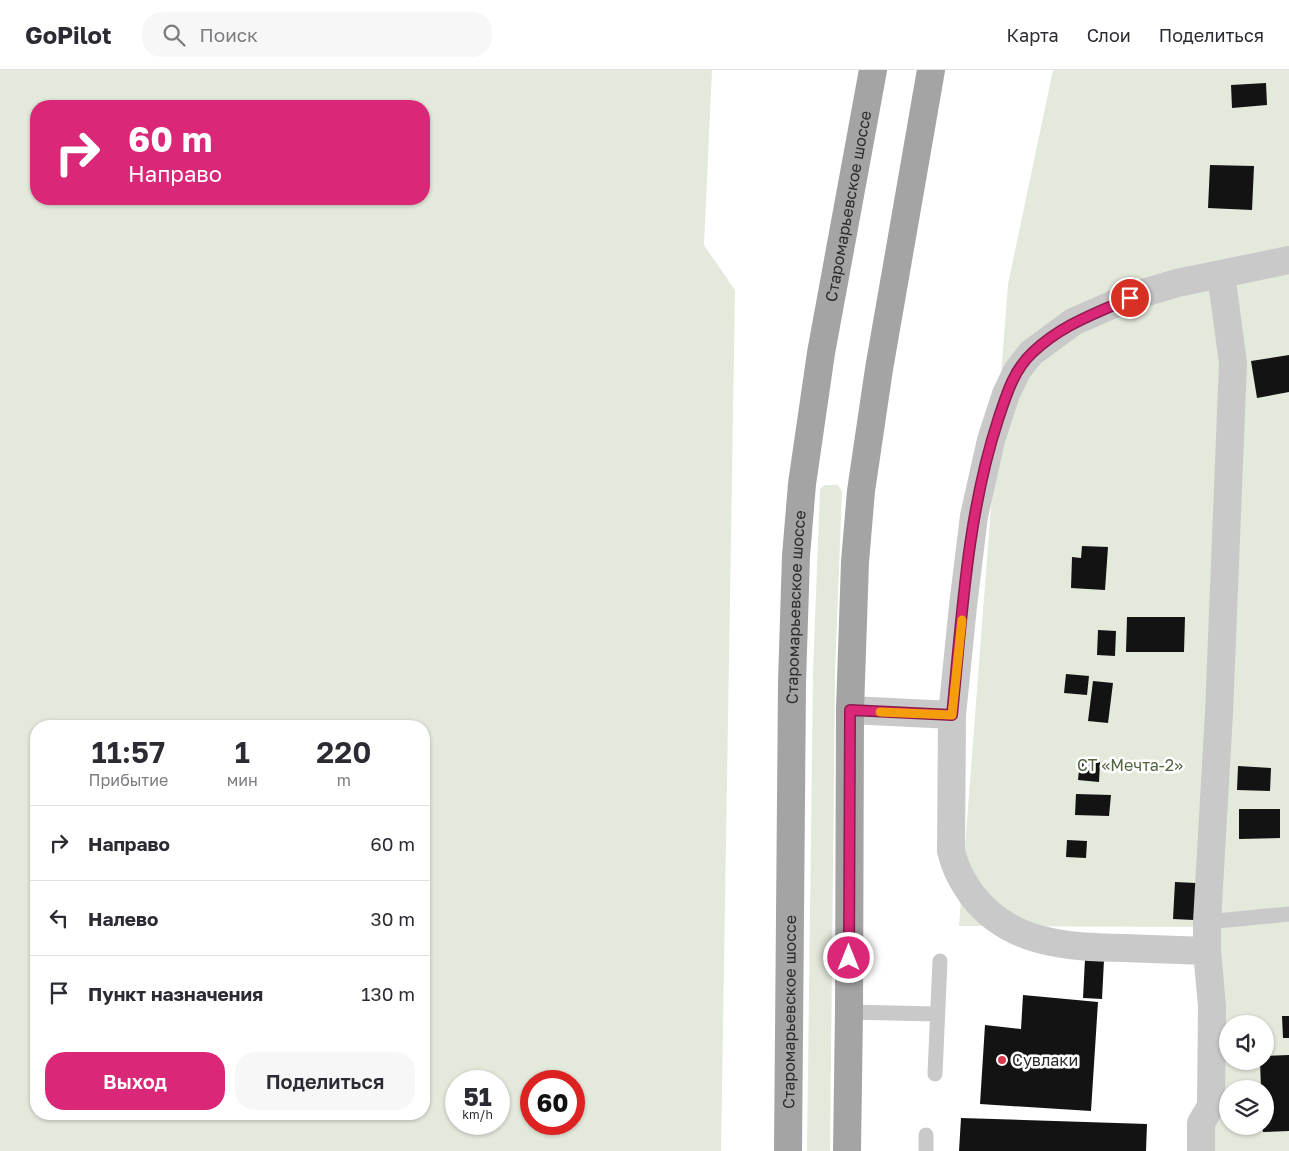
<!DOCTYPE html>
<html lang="ru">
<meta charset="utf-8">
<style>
:root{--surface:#fff;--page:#f7f7f7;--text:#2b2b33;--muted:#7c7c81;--line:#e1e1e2;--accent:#db2777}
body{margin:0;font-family:"Golos Text",sans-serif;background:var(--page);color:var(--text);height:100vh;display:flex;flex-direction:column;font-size:19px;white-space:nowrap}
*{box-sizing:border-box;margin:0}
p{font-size:16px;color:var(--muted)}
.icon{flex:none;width:28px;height:28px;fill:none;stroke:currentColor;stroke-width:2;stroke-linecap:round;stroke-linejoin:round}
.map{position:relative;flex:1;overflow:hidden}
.sheet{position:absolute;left:30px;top:650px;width:400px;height:400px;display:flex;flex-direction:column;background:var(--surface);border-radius:20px;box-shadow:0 1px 4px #0004}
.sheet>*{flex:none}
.top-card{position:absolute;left:30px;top:30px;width:400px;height:105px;border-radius:20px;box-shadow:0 1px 4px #0004;background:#db2777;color:#fff;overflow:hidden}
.controls{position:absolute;left:1219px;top:945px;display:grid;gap:10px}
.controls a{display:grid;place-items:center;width:55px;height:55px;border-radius:50%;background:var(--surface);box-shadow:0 1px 4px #0004;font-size:25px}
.speed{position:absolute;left:445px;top:1000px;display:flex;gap:10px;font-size:25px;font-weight:700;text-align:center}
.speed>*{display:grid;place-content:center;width:65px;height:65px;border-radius:50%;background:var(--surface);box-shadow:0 1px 4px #0004;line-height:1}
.speed small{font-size:12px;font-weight:400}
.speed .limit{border:8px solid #d22;background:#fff;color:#111}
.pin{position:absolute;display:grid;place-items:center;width:42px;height:42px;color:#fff;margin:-21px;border:2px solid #fff;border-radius:50%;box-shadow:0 1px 5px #0007}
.me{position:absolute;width:55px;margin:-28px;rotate:0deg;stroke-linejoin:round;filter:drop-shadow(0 0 4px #0008)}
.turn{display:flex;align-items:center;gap:18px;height:105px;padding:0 15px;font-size:22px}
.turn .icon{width:65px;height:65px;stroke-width:2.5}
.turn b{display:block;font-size:35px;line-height:42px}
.eta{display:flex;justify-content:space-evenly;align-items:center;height:85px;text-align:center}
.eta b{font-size:30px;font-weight:600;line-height:35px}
.action{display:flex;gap:10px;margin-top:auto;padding:10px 15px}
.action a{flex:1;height:58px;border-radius:20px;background:var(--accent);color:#fff;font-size:20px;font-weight:600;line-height:58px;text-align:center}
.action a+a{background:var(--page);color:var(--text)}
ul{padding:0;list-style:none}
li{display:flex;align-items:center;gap:15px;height:75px;padding:0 15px;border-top:1px solid var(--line)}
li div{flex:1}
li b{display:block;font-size:19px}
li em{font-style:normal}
header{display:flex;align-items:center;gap:30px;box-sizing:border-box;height:70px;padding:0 25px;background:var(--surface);border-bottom:1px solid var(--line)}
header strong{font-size:24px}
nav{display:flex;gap:28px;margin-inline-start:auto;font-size:18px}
.search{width:350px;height:45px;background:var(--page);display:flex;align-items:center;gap:12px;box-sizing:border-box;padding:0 18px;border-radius:20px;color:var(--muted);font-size:19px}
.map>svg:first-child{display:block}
.green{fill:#e3e9db;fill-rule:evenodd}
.building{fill:#131313}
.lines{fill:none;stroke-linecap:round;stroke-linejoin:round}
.lane{stroke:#c9c9c9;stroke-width:15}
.street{stroke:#c9c9c9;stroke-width:28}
.primary{stroke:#a4a4a4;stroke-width:28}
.route-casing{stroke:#8e194d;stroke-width:12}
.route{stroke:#db2777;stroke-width:9}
.slow{stroke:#f59e0b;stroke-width:9}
.poi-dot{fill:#d63c4d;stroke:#fff;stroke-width:2}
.labels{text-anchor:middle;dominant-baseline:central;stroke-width:5;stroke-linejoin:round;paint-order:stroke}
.street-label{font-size:16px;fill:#2c2c2c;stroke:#fff}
.park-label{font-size:16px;fill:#51643e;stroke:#fff}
.poi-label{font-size:16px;fill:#2c2c2c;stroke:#fff;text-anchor:start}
</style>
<header>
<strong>GoPilot</strong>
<div class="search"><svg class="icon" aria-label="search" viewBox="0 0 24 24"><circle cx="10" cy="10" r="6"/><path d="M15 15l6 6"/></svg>Поиск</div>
<nav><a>Карта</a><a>Слои</a><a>Поделиться</a></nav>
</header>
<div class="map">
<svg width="1289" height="1081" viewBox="0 0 1289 1081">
<rect width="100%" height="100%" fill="#fff"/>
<!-- green -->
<path class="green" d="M0,0H712L704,175L735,220L721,1081H0ZM36,36H424V129H36ZM36,656H424V1044H36ZM456,1011H499V1054H456ZM531,1011H574V1054H531Z
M1053,0H1289V1081H1210L1219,857L959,856L1008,214ZM1228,954H1265V991H1228ZM1228,1019H1265V1056H1228Z
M825,415H838L842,422L835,603L830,1081H807L813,603L820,419Z"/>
<!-- building -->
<path class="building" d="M1266,13L1267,35L1232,38L1231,15Z
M1210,95L1254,96L1252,140L1208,138Z
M1289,285V322L1257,328L1251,291Z
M1082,476L1108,477L1105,520L1071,518L1072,487L1081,488Z
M1127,547H1185L1184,582H1126Z
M1098,560L1116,561L1115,586L1097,585Z
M1066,604L1089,606L1087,625L1064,623Z
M1093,611L1113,613L1108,653L1088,651Z
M1080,691L1100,692L1099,712L1078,710Z
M1238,696L1271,698L1270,721L1237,720Z
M1076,724L1111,725L1109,746L1075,745Z
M1239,739H1280V768L1239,769Z
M1067,770L1087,771L1086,788L1066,787Z
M1175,812L1196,813L1194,850L1173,849Z
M1085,889L1104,890L1102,929L1083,928Z
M1023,925L1098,932L1091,1041L980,1034L985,955L1021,959Z
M1282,946H1289V968H1283Z
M1289,985V1061L1263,1062L1262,1056H1265V1019H1261L1260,991H1265V986Z
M961,1048L1147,1054L1146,1081H959Z"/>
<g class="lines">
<!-- lane -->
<path class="lane" d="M1207,852L1289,844
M849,942L937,944
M935,1004L940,891
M926,1081V1065"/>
<!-- street -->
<path class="street" d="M850,640L952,645
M1207,881C1179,880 1151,879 1123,878C1067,877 1009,874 972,825C961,809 956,800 951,781L952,645L963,536L974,446L991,370L1006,324L1017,301L1031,283L1073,252L1130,227L1177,213L1289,190
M1201,1081V1053L1211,1036L1212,936L1207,881V852L1219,643L1233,293L1221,204"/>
<!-- primary -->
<g class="primary">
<path id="s1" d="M788,1081L792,612L796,486L802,414L821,283L873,0"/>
<path d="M847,1081L849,942L850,640L855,492L861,421L879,299L931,0"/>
</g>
</g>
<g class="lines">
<!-- route casing -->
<g class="route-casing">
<path id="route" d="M849,888L850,640L952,645C962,546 967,445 998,350C1006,326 1013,301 1032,283C1061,255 1094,244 1130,228"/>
</g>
<!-- route -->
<use href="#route" class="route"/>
<!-- slow -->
<path class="slow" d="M880,642L952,645L962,550"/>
</g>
<!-- markers -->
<circle class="poi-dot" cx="1002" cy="990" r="5"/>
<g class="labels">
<!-- street labels -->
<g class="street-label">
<text stroke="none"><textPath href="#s1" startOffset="949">Старомарьевское шоссе</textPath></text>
<text stroke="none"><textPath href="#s1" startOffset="544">Старомарьевское шоссе</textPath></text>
<text stroke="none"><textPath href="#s1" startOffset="139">Старомарьевское шоссе</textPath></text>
</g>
<!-- park labels -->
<g class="park-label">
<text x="1130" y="695">СТ «Мечта-2»</text>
</g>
<!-- poi labels -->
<g class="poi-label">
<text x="1012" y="990">Сувлаки</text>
</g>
</g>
</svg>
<div class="controls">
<a><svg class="icon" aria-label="sound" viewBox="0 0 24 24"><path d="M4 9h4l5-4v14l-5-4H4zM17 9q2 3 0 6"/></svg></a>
<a><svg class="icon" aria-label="layers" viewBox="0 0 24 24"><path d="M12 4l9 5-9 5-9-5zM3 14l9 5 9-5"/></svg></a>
</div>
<div class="speed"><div>51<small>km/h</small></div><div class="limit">60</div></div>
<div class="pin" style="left:1130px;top:228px;background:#d93025"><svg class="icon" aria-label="arrive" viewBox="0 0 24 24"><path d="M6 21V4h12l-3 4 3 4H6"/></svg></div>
<svg class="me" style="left:849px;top:888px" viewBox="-20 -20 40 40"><circle r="17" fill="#db2777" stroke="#fff" stroke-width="3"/><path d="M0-11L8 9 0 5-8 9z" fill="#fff"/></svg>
<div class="top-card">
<div class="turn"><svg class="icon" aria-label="right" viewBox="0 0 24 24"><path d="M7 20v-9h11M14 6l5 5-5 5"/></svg><div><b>60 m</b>Направо</div></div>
</div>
<section class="sheet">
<div class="eta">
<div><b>11:57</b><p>Прибытие</p></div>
<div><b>1</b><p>мин</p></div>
<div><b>220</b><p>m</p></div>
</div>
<ul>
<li><svg class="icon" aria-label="right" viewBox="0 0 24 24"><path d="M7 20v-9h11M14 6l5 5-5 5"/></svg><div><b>Направо</b></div><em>60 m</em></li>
<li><svg class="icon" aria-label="left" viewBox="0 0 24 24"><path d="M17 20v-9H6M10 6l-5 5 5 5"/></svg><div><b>Налево</b></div><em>30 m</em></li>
<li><svg class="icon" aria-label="arrive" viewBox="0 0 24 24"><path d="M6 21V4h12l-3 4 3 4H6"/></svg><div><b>Пункт назначения</b></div><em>130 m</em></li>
</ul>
<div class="action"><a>Выход</a><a>Поделиться</a></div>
</section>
</div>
